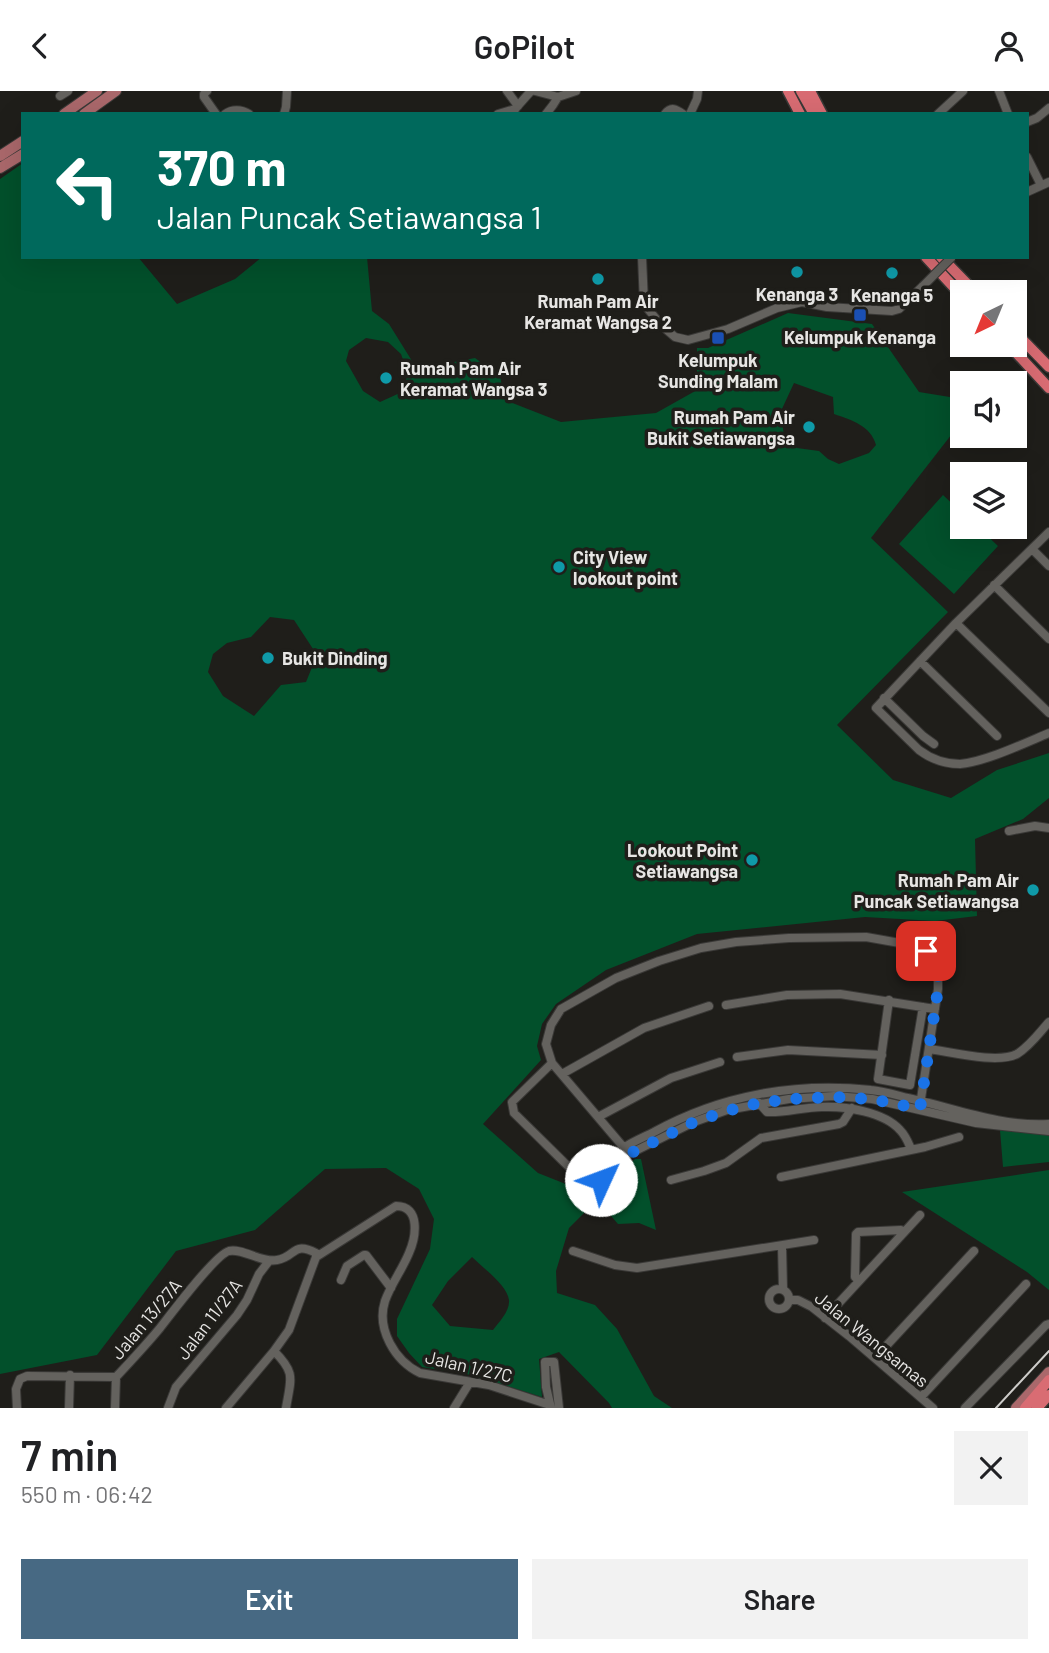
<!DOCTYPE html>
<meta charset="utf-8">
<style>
:root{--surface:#fff;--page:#f2f2f2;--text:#202124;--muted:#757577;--accent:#476983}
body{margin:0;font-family:Barlow,sans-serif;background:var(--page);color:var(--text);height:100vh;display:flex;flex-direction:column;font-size:26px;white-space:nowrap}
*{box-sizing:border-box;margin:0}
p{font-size:23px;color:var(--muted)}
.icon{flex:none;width:38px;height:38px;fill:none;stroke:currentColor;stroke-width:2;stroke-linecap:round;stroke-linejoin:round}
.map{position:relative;height:1317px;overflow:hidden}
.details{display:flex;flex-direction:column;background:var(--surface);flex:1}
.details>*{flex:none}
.hud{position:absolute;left:21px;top:21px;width:1008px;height:147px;border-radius:0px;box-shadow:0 7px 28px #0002;background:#00695c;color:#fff;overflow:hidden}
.needle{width:46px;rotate:223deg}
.fabs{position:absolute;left:950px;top:189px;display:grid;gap:14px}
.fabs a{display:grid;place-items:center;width:77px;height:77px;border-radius:0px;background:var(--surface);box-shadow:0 7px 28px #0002;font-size:35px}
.pin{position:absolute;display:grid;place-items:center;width:60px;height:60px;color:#fff;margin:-30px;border-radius:14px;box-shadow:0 4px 10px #0006}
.me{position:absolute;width:77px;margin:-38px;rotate:47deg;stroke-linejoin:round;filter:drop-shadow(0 0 5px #0008)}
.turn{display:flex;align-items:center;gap:24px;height:147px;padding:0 21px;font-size:32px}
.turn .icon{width:91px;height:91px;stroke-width:2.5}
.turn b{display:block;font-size:49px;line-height:60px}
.round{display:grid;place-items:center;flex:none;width:74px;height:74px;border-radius:0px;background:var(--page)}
.head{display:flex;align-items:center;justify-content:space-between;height:119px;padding:0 21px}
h1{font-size:42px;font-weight:600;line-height:52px}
.action{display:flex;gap:14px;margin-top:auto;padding:14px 21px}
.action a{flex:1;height:80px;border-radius:0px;background:var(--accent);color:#fff;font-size:28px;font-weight:600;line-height:80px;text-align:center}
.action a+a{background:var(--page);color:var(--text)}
header{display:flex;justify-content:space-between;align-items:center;height:91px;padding:0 21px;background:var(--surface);font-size:32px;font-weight:600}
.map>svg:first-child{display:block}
.green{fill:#02502b;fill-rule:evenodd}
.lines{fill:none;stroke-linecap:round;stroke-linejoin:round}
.minor-casing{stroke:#3a3937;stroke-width:10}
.major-casing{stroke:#3a3937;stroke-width:12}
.highway-casing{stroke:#3a3937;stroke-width:13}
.minor{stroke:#64625e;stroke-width:8}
.major{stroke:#aa686b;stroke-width:10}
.highway{stroke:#d96c73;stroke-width:10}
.tram{stroke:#cdccc9;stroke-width:2}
.minor-bridge-casing{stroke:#3a3937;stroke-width:10;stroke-linecap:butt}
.minor-bridge{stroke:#64625e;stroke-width:8}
.route{stroke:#1a73e8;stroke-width:12;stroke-dasharray:0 21.6}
.culture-dot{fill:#0f9aa8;stroke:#1f1e1a;stroke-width:2.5}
.transit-dot{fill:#1a4fb4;stroke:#1f1e1a;stroke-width:2.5}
.labels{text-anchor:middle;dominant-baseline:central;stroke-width:7;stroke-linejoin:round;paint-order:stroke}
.poi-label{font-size:18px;font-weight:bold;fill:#e7e6e4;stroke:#1f1e1a}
.street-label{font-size:18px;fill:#e7e6e4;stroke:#1f1e1a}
</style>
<header><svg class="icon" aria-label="back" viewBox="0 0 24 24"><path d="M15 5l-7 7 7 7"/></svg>GoPilot<svg class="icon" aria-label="person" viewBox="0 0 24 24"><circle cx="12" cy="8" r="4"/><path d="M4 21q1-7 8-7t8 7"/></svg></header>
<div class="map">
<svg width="1049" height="1317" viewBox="0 0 1049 1317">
<rect width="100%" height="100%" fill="#1f1e1a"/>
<!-- green -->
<path class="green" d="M23,72V166H138L177,213L235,188L262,166H367L372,220L389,233L417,278L475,267L500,285L505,309L561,331L656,322L697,299V257H708L788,222L872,233L919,301L962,308V330L871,447L948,521L837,634L893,689L951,707L997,679L1049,662V707L1023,728L975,748L977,825L935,830L865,826L697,843L606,879L556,913L542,933L537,955L541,969L483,1033L538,1082L596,1105L635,1068H641L656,1139L639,1132L618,1133L597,1109L569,1137L556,1180L557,1202L595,1214L617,1238L654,1305L672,1317H612L609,1312L559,1261L539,1268L542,1306L472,1284L422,1276L409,1262L397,1245V1228L430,1158L434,1128L419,1098L386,1077L325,1078L255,1139L176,1160L97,1264L0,1283V88ZM366,247L388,251L401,263L408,283L402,301L380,311L363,300L346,270L349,259ZM794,292L833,306L834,323C852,329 871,335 876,354L869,362L839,373L828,368L819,360L797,357L784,346L781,320ZM270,526L294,529L317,564L306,591L281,594L254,625L223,605L208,581L213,563L227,552L251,546ZM472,1166C483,1177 507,1194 509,1209C510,1220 499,1231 493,1239L450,1235L432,1214L448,1190Z
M943,404L962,422V436H978L998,455L954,503L899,453Z
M1000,1039L1049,1043V1071L1003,1076Z
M1049,1079V1199L1027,1181L902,1101Z"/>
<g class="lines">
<!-- minor casing -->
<g class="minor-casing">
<path id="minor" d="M207,0L204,3V6L216,23
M507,0L518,15
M535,0L558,6L576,0
M999,0L1008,23
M60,5L68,0
M225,23C232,18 241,18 249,23
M284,23L286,16L287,0
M498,23L515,18
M514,23L515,18L531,0
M546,23L553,14L558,6
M665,23C671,15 676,18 683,23
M690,23L697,8L698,0
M938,23L963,0
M1027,31L1037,27L1049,17
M1027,66L1041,94
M1027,101L1049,91
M642,166L644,213L661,234L675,246L688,249L728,238L777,217L802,211L827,216L892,220L899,218L923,195
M1049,441L956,532L876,617L919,659C931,668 945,673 960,673C985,671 1025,652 1049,642
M1032,458L1049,475
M994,494L1049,548
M956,532L1049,622
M920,570L997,645
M884,607L923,645L934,653
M1009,740L1035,735L1049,737
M889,909L878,988L910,994L923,916
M726,914L787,904L840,903L935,918
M929,958C951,961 998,973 1017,963C1030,955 1039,942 1049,931
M737,966L788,959L882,964
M552,972L512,1011L514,1022L576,1083
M562,983L644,937L709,915
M759,1012L767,1021C785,1022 804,1016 822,1016C846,1015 884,1021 900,1039C906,1045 908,1051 911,1058
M598,1026L671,987L720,971
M1049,1033C1001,1036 954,1017 908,1007C896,1004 883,1000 871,999C796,991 721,1004 654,1041C644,1046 631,1051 622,1058C608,1069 595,1082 582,1094L587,1102L629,1063L694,1031L727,1019L789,1008L834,1005L872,1008L976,1032L1049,1040
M625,1058L552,972L546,953L551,934L561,918L616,887L659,870L701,857L736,851L789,847L866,846L911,854L926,860L938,875V898L920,1014
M781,1086L925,1056L959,1046
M671,1089L704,1080L726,1072L761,1047L839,1033L843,1031L852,1017
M782,1155L783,1198
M573,1160L615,1174L637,1177L814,1149
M316,1166L396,1115C421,1115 416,1146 409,1162C402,1179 391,1193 385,1210C376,1238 395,1270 420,1282L489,1294L550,1314
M341,1189L347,1175L364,1164H366L391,1197
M859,1190L855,1186L856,1143L858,1141L901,1139L904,1141
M769 1208a10 10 0 1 1 20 0a10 10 0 1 1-20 0Z
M789,1209H798L812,1216L849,1245L933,1317
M825,1227L920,1124
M274,1260C296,1282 291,1287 286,1317
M875,1267L974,1160
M921,1306L1026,1193
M17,1317L16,1298L20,1288L27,1285L116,1286C131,1270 146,1254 160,1237C171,1223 215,1164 229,1160C243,1157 261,1172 277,1169C296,1166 292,1150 316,1162V1166
M69,1317L70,1284
M115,1317L116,1286
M168,1317L176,1296L237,1224L247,1209L259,1183L269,1170
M226,1317L274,1260L289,1239L316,1166
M454,1317L470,1291
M551,1317L546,1296L545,1271H554L559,1317
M965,1317L1046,1234L1049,1233"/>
</g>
<!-- major casing -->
<g class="major-casing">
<path id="major" d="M64,23L97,0
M84,23L116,0
M0,65L23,50
M0,77L23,63
M1016,1317L1049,1281"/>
</g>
<!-- highway casing -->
<g class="highway-casing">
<path id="highway" d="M788,0L800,23
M801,0L814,23
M810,0L822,23
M926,166L962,205
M941,166L975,201
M1015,241L1049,276
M1009,254L1049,297
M1025,1317L1049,1289
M1037,1317L1049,1304"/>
</g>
<!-- minor -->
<use href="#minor" class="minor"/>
<!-- major -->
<use href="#major" class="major"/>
<!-- highway -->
<use href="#highway" class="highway"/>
<!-- tram -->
<path class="tram" d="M996,1317L1049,1260"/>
<!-- minor-bridge casing -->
<g class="minor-bridge-casing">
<path id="minor-bridge" d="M923,195L952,166"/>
</g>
<!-- minor-bridge -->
<use href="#minor-bridge" class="minor-bridge"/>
</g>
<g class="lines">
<!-- route -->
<path class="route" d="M601,1089L629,1063L694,1031L727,1020L759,1012L789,1008L834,1006L872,1008L920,1018L938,898V875L926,860"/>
</g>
<!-- markers -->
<g class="culture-dot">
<circle cx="797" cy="181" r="7"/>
<circle cx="892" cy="182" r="7"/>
<circle cx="598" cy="188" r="7"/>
<circle cx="386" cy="287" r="7"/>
<circle cx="809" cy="336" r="7"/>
<circle cx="559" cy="476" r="7"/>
<circle cx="268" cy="567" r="7"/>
<circle cx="752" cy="769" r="7"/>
<circle cx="1033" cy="799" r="7"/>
</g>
<g class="transit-dot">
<rect x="853" y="217" width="14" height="14" rx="3.5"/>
<rect x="711" y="240" width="14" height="14" rx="3.5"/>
</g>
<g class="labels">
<!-- poi labels -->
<g class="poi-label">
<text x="797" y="203">Kenanga 3</text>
<text x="892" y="204">Kenanga 5</text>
<text x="598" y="210">Rumah Pam Air<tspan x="598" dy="21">Keramat Wangsa 2</tspan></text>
<text x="860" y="246">Kelumpuk Kenanga</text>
<text x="718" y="269">Kelumpuk<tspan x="718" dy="21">Sunding Malam</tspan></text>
<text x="400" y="277" text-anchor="start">Rumah Pam Air<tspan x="400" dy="21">Keramat Wangsa 3</tspan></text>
<text x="795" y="326" text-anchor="end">Rumah Pam Air<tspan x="795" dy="21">Bukit Setiawangsa</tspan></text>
<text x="573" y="466" text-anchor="start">City View<tspan x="573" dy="21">lookout point</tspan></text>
<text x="282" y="567" text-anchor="start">Bukit Dinding</text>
<text x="738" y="759" text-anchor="end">Lookout Point<tspan x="738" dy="21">Setiawangsa</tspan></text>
<text x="1019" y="789" text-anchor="end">Rumah Pam Air<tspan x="1019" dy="21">Puncak Setiawangsa</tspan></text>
</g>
<!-- street labels -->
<g class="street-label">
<text transform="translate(146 1228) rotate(-50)">Jalan 13/27A</text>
<text transform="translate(209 1228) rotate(-53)">Jalan 11/27A</text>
<text transform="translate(872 1248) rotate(39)">Jalan Wangsamas</text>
<text transform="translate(469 1275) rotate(13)">Jalan 1/27C</text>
</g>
</g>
</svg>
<div class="fabs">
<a><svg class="needle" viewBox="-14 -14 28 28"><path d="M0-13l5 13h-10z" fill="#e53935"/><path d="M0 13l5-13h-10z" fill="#757577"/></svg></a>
<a><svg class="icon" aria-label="sound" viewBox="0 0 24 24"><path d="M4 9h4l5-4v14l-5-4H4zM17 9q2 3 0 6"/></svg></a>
<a><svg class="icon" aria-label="layers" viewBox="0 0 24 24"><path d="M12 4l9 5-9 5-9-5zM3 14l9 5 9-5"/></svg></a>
</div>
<div class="pin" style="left:926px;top:860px;background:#d93025"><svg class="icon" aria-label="arrive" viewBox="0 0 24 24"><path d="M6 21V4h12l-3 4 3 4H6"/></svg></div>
<svg class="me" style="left:601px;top:1089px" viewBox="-20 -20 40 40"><circle r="19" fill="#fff"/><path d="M0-13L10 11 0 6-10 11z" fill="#1a73e8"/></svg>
<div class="hud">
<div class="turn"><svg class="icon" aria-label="left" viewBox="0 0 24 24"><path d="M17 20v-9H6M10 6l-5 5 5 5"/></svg><div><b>370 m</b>Jalan Puncak Setiawangsa 1</div></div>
</div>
</div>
<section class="details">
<div class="head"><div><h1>7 min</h1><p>550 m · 06:42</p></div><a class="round"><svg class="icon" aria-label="close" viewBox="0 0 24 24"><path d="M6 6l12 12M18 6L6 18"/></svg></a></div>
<div class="action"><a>Exit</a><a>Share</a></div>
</section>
